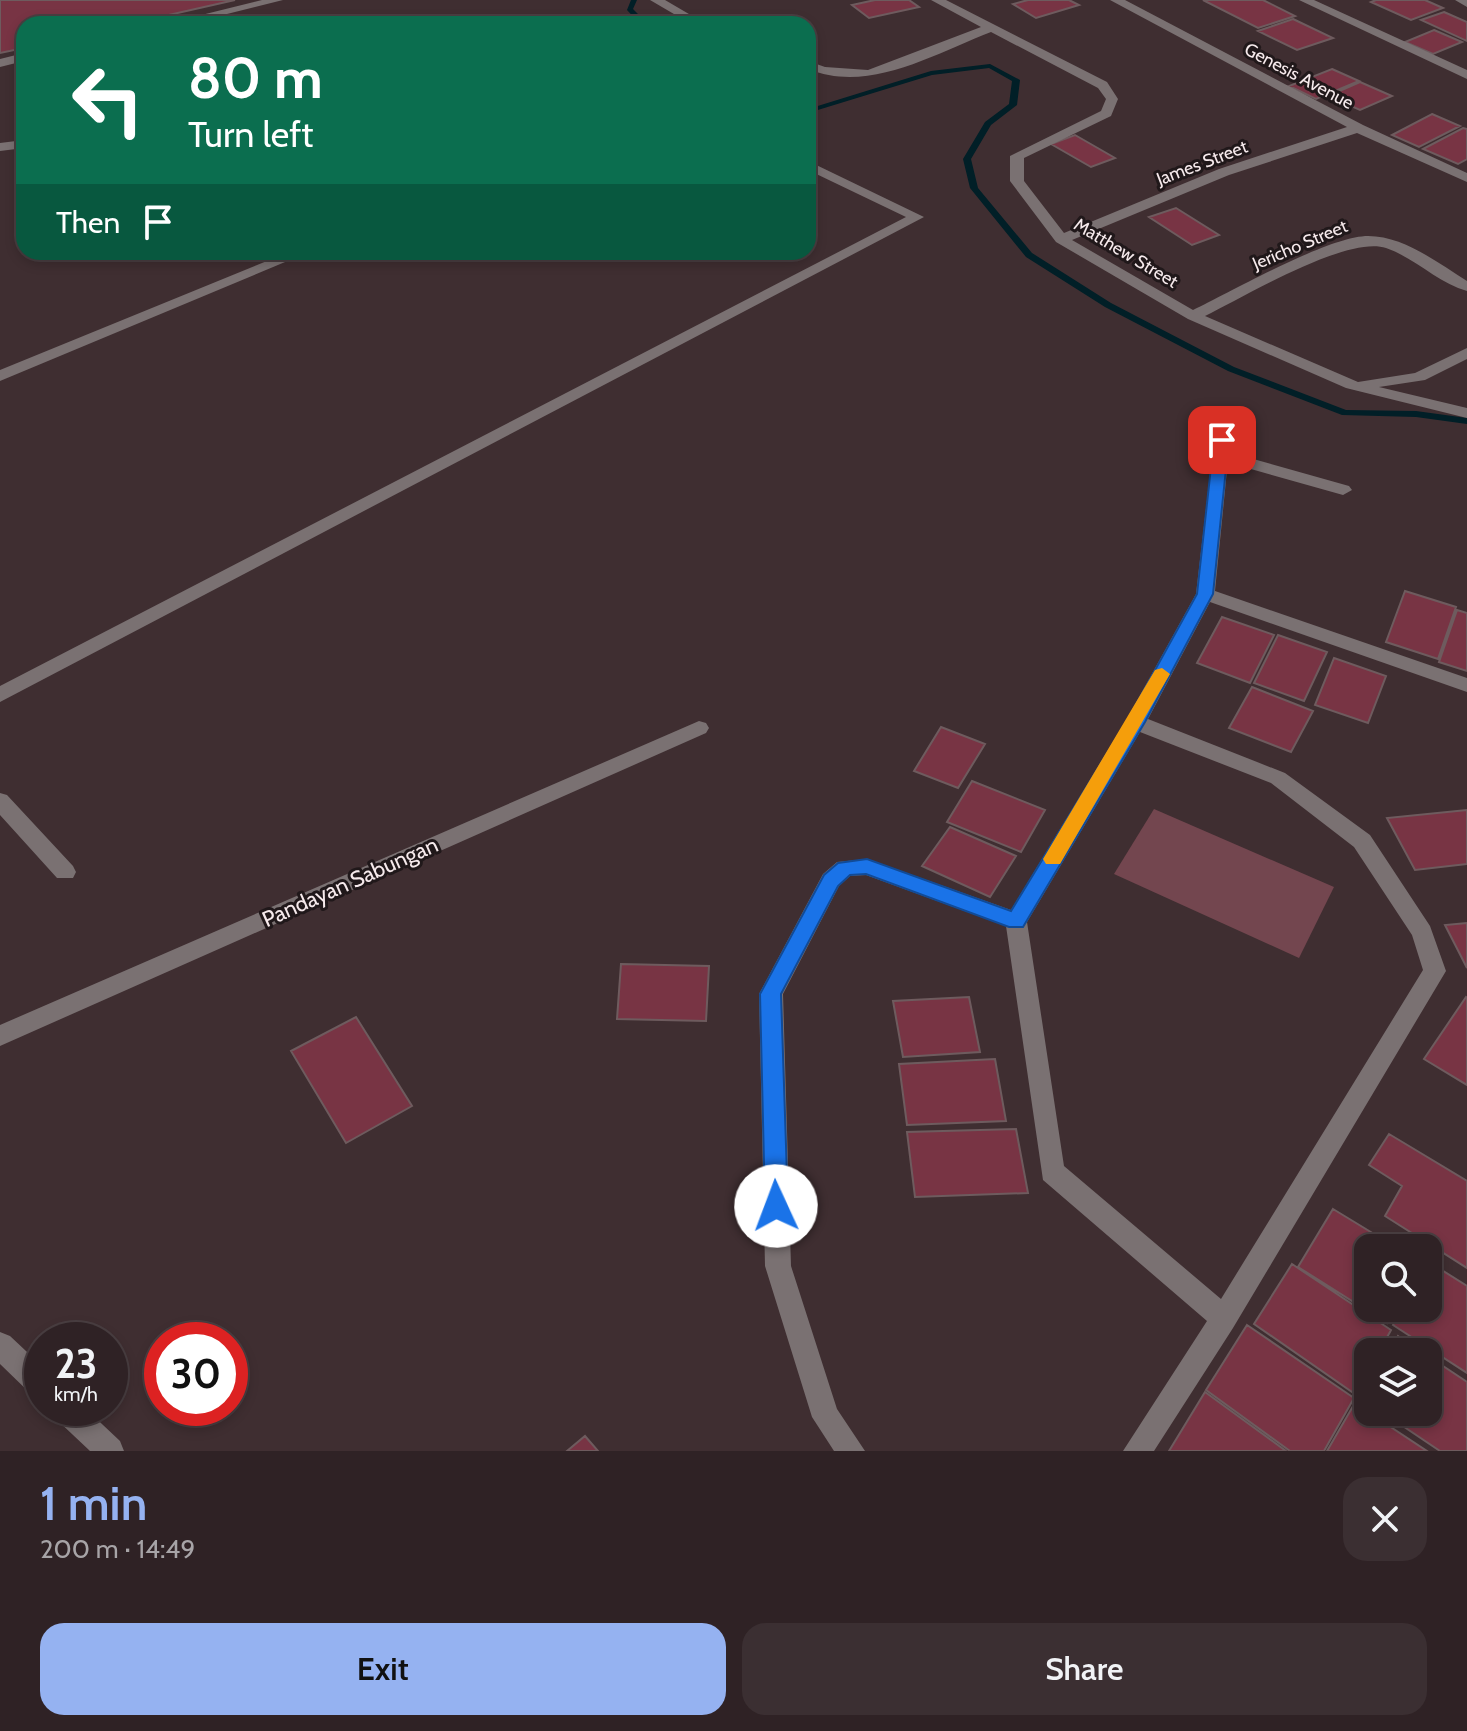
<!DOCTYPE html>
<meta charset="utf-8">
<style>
:root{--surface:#2f2225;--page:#3b2f32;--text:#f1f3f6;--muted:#a7a4a7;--line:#4a3f42;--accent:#95b2f1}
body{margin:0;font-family:Cabin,sans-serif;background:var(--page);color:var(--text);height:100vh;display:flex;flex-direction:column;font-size:30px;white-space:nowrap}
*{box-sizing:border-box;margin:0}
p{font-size:26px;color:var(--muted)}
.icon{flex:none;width:44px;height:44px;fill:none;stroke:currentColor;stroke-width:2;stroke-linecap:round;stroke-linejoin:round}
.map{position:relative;height:1451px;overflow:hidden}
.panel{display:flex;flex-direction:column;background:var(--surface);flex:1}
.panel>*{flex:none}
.hud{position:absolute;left:16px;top:16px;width:800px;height:244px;border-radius:24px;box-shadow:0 4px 12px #0003,0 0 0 2px var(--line);background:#0b6e4f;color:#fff;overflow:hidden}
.tools{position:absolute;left:1354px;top:1234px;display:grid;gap:16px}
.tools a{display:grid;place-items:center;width:88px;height:88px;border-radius:16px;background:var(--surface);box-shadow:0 4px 12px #0003,0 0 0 2px var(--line);font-size:40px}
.speed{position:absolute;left:24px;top:1322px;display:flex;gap:16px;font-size:40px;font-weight:700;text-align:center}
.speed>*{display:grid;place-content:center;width:104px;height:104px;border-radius:50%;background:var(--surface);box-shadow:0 4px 12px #0003,0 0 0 2px var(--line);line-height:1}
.speed small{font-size:20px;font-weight:400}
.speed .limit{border:12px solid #d22;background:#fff;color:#111}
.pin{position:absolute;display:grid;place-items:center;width:68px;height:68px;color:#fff;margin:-34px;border-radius:16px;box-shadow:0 4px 12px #0006}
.me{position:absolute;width:88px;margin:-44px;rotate:358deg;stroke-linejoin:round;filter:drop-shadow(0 0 6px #0008)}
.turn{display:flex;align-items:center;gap:28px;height:168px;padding:0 40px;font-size:36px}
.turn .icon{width:104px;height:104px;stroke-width:2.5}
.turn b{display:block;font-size:56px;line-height:68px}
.then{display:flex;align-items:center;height:76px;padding:0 40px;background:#0003;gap:16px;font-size:30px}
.round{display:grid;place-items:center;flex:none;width:84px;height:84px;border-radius:24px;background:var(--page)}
.overview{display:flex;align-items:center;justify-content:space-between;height:136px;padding:0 40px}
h1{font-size:48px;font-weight:600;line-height:60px;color:var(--accent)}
.cta{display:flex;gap:16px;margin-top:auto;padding:16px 40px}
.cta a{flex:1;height:92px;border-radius:24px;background:var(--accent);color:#111;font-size:32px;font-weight:600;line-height:92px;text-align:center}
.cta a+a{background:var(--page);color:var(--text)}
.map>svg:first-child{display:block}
.green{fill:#73464f}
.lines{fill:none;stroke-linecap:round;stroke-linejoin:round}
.stream{fill:#011f27;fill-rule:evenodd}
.building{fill:#783444;stroke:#6e5b5e;stroke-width:2}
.service{fill:#7a7172;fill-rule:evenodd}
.minor{fill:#7a7172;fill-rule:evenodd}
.route{fill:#1a73e8;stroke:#114b97;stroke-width:2}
.slow{fill:#f59e0b}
.labels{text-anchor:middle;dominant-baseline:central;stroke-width:6;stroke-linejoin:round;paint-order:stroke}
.far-street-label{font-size:18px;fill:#f6eaec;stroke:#20181a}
.street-label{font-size:22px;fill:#f6eaec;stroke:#20181a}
</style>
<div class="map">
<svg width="1467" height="1451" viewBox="0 0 1467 1451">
<rect width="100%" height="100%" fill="#3f2e31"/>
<!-- green -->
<path class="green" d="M1154,809L1334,887L1299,958L1114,874Z"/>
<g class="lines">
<!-- stream -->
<path class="stream" d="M631,0H637L633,9L648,24H640L627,10Z
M990,64L1020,80L1017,105L991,125L971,159L978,188L1032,253L1111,303L1234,367L1346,410L1416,411L1467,418V424L1416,417L1342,415L1228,371L1105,307L1026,257L970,188L963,159L985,122L1009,104L1012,81L989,68L932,75L808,113V109L931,71Z"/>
</g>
<!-- building -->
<path class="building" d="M0,0H235L129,24H24V48L0,53Z
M875,0H909L919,7L869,18L852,5Z
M1028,0H1069L1079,5L1036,18L1013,4Z
M1203,0H1263L1295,16L1258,28Z
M1376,0H1425L1443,8L1411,20L1371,2Z
M1444,12L1467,22V41L1421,20Z
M1293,19L1333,38L1297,50L1258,31Z
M1434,30L1462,42L1433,54L1405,42Z
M1332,69L1359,81L1316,99L1289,86Z
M1360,82L1392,96L1360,110L1328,96Z
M1432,114L1460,126L1419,147L1392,135Z
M1463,128L1467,129V159L1458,164L1423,149Z
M1075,135L1115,158L1091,167L1051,144Z
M1176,208L1219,235L1192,245L1149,217Z
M1405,591L1456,607L1438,659L1386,642Z
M1457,610L1467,613V671L1439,662Z
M1222,617L1274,635L1250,683L1197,663Z
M1278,635L1327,652L1304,701L1254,683Z
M1334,658L1386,676L1368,723L1315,705Z
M1252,687L1313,711L1291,752L1229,728Z
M941,727L985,744L958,788L914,771Z
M972,781L1045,810L1021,852L947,822Z
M1467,810V864L1415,870L1387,818Z
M950,827L1016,856L990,897L922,866Z
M1467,923V968L1445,925Z
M621,964L709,966L706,1021L617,1019Z
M969,997L980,1052L903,1057L893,1001Z
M1466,997L1467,998V1085L1424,1059Z
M356,1017L412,1106L346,1143L291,1051Z
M995,1059L1006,1121L907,1125L899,1064Z
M1016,1129L1028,1193L915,1197L907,1132Z
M1389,1134L1467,1181V1268L1385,1216L1402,1186L1369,1165Z
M1333,1209L1397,1248H1368V1308H1395L1387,1323L1298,1267Z
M1429,1262L1467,1286V1373L1393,1325L1403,1308H1428Z
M1292,1264L1391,1330L1379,1352H1368V1371L1355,1394L1254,1324Z
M1247,1325L1354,1398L1324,1451H1290L1206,1390Z
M1398,1336L1421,1352H1389Z
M1428,1356L1467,1382V1451H1440L1382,1412H1428Z
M1205,1392L1286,1451H1169Z
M1356,1401L1368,1412L1427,1451H1327Z
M585,1436L598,1451H567Z"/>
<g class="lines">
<!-- service -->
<path class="service" d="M262,0H283L187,24H165Z
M24,53V61L0,67V59Z
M24,140V148L0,151V143Z
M808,161L924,217L0,702V686L906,217L808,170Z
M289,252H309L0,381V370Z
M1218,449L1349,486L1352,490L1343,495L1212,458V450Z
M0,793L7,795L73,866L76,872L73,878H57L0,815Z
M0,1332L10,1336L42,1366V1399L32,1395L0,1364Z
M51,1408H85L120,1441L124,1451H90L55,1418Z"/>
<!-- minor -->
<path class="minor" d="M650,0H665L706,24H691Z
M931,0H946L1107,82L1118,99L1111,116L1024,158V181L1064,233L1219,169L1347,127L1110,0H1125L1363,125L1467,173V182L1357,133L1229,175L1072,240L1193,310C1232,291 1329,236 1368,236C1404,236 1438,263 1467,281V291C1438,283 1415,258 1386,248C1347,235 1244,297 1205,316L1358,382L1415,373L1467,348V359L1425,380L1379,387L1467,408V418L1346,388L1188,319L1056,242L1010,181V156L1101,111L1106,99L1098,88L991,32C934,54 869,94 808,69V61L825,67L868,70L981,27Z
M1299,0H1314L1467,70V79Z
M1455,0H1467V7Z
M1222,435L1230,440L1215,591L1467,678V692L1210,602L1148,719L1285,773L1370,835L1430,926L1446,971L1233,1328L1154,1451H1123L1207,1321L1043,1180L1006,926L866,875L850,876L839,886L783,994L791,1266L837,1409L865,1451H834L812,1417L765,1266L759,994L823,874L837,862L867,859L1011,910L1127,719L1196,594L1214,440ZM1140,732L1271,783L1354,847L1412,935L1423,970L1221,1299L1064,1166L1027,922Z
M699,721L706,723L709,728L706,733L0,1046V1025Z"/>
</g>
<!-- route -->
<path class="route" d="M1222,436L1229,440L1213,594L1145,722L1023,927H1009L866,874L850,875L838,886L781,994L788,1206L785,1213L776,1216L768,1213L765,1206L760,994L824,875L838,863L867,859L1011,911L1128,719L1197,594L1214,440Z"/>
<!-- slow -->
<path class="slow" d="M1162,668L1170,674L1060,864H1046L1043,859L1046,854L1155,670Z"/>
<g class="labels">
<!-- far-street labels -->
<g class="far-street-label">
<text transform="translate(1299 76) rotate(28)">Genesis Avenue</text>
<text transform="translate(1202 163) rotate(-21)">James Street</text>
<text transform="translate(1300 245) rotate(-23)">Jericho Street</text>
<text transform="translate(1126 253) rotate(31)">Matthew Street</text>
</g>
<!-- street labels -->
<g class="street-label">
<text transform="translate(350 882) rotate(-24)">Pandayan Sabungan</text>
</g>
</g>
</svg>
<div class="tools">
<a><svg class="icon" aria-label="search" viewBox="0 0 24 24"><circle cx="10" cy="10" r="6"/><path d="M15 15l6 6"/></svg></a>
<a><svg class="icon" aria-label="layers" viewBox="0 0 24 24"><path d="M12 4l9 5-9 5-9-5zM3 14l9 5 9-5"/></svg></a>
</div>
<div class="speed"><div>23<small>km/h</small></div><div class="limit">30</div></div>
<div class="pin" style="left:1222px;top:440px;background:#d93025"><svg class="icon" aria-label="arrive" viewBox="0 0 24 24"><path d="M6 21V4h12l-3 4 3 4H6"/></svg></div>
<svg class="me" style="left:776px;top:1206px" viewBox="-20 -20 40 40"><circle r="19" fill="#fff"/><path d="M0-13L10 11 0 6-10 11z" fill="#1a73e8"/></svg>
<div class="hud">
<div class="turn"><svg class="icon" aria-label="left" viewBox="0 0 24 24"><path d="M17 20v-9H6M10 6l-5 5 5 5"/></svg><div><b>80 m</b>Turn left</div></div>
<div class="then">Then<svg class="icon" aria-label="arrive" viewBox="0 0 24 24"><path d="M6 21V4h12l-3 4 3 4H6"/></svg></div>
</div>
</div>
<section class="panel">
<div class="overview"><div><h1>1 min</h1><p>200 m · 14:49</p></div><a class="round"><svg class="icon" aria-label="close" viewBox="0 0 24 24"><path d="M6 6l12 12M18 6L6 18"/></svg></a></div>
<div class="cta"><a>Exit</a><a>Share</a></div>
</section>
